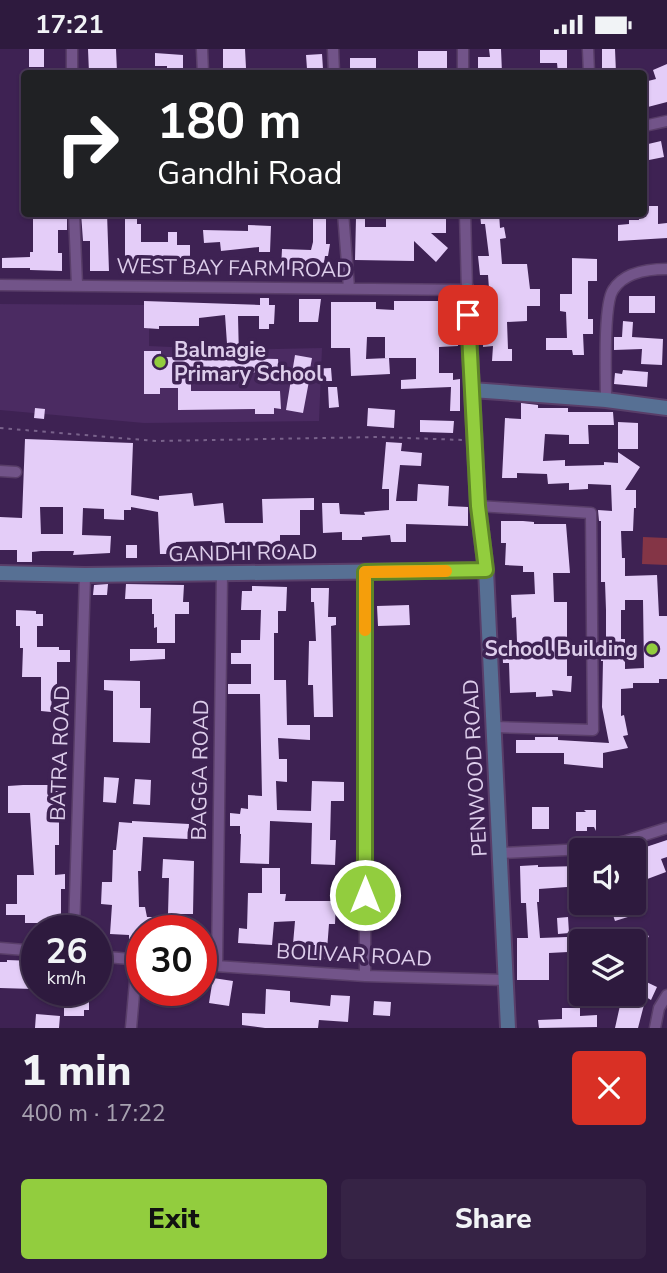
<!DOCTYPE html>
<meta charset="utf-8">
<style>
:root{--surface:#2e1a3e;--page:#362345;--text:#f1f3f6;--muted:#a7a1b0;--line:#493858;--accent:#92cd3e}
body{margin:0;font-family:"Nunito Sans",sans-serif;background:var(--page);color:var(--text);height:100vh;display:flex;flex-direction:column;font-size:26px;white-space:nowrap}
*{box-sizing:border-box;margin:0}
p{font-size:23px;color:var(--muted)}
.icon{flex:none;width:38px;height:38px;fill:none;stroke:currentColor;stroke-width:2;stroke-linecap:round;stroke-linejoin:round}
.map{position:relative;height:979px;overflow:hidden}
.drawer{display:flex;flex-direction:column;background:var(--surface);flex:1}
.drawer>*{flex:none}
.hud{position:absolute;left:21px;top:21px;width:626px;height:147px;border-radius:7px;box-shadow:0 2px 5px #0004,0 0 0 2px var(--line);background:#202124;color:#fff;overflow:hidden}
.fabs{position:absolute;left:569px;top:789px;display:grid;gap:14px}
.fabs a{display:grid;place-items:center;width:77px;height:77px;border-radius:7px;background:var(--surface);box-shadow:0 2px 5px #0004,0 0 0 2px var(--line);font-size:35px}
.speed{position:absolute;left:21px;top:866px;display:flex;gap:14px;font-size:35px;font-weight:700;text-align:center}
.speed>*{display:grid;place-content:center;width:91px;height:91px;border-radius:50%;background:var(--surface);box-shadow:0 2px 5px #0004,0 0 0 2px var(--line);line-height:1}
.speed small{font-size:18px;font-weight:400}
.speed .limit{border:10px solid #d22;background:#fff;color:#111}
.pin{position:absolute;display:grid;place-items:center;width:60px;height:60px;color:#fff;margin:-30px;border-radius:14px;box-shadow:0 4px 10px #0006}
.me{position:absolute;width:77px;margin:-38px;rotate:0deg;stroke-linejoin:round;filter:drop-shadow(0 0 5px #0008)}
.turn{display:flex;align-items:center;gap:24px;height:147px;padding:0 21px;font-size:32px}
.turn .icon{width:91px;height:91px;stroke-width:2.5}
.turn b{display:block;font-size:49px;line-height:60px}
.round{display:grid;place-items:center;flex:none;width:74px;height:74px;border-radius:7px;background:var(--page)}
.headline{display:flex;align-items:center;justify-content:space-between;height:119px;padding:0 21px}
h1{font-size:42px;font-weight:800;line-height:52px}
.cta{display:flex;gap:14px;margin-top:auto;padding:14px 21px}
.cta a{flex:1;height:80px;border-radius:7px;background:var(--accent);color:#111;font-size:28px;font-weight:800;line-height:80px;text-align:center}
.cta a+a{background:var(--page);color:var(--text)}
.status{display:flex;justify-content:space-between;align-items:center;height:49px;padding:0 35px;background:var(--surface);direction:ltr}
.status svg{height:19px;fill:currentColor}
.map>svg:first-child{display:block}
.built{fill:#4b2b62}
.green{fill:#843546}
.building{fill:#e4cdf8;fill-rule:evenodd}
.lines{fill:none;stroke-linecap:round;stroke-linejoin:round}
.street-casing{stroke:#593e69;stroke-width:13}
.secondary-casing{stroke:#593e69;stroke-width:18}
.path{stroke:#79628b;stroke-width:2;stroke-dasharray:3.5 5;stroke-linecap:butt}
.street{stroke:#725489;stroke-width:10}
.secondary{stroke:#577094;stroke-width:14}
.route-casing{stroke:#5f8528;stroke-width:18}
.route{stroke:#92cd3e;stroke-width:12}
.slow{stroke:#f59e0b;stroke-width:12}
.poi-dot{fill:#92cd3e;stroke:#3e2253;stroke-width:2.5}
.labels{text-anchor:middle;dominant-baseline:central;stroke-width:7;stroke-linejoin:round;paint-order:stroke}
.street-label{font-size:21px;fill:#ddcdeb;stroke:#3e2253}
.poi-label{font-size:21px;font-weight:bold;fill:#ddcdeb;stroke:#3e2253;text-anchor:start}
</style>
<div class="status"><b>17:21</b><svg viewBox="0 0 49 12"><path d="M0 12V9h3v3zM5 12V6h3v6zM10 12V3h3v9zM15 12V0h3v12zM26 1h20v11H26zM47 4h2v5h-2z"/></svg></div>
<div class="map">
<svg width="667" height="979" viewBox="0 0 667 979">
<rect width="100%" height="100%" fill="#3e2253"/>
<!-- built -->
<path class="built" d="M0,255L149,256V297L237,301L322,299L319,372L144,374L0,361Z"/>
<!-- green -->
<path class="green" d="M643,488L667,489V516L642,515Z"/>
<!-- building -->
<path class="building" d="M29,0H44V18H29Z
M88,0H116L117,23L89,24Z
M223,0H245L246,19H223Z
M489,0H501L502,24H478V8H490Z
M602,0H615L616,24H602Z
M540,1H567V24H558L557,14H540Z
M418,2H447V22H418Z
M155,4L183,6V24H167V17H155Z
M322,5L323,20H307L306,6Z
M350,9H376V22L350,23Z
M667,15V53L644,59V33L656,30L653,21Z
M661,92L664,108L644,112V96Z
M644,157H658V175L667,174V189L618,192V176L629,175V171H639L638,164H644Z
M33,164H67V181H58V204H62V222L30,221V219H2V209L30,208V203H33Z
M81,164H107L109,222H90V192H83Z
M313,164H326V195H330L328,207H325L324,214L318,213L317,217L295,215L294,221L281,220L282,200L311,201L313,193Z
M480,164H499L500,179L504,178L506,189L500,190L502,215H527L530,240H540V257H527V272L507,273L508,300H512V312H492L493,297L483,298L484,262H478V253H490L488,226H480L478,207H489L485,175H481Z
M125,165H137V175H141V193H168V183H177V196H190V209H141V216H125Z
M386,167H446V184H431L448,199L436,213L414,192V212L355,211L356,169H365V178H386Z
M248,176L271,177L270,203H259V198L221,202L220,193L204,194L203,181L248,182Z
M572,209L597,210V232H588V270H593V285H583L584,306H573L572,301H546V289H567L566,263L560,262V245H572Z
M629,247H655V264H629Z
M260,249H269V256H275L274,275H269V280H259V267H238L239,309L278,310L279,324L191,322V342H280L281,360L274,359V365H255V360L178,361V339H160V345H144V302H161V308L228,309L225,266L199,269V277H159V280L144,279V252L260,256Z
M299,250H321L318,273H299Z
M394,252H446V285H458V297L439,298V324H453V331L460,330V362H450L451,338L401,340V331L416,330V309H389L390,325L351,327L350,299H331V253H376V260L394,261ZM367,288H385V309H389L366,310Z
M623,272L633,273L632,288L663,290L662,316L641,315L642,300L614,301V288H622Z
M295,306L312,309L310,320L331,319L332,332H309L303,364L286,361Z
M623,321L648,323L647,338L614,335L615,324L622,325Z
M328,338H337L339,358L329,359Z
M521,354L538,356V359H568V363H613L614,376H588L589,395H569V386L545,385L543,412L565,411V417L604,416V413L618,414V403L640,418L625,441H636V459H634L633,482H621L622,509H625V527L657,526L659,567H667V630H659V634H633V639L621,640V667L624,666L628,686L623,687L628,699L603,704V719L564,715V704H516V691H535V688H558V691L609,694L602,658L603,612H601V590H606V561L605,533H601V472H599L598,461L612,462L611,436L588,435V440L569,441V434L548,435L547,425L517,424V429H502L505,369L521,370ZM625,551H643L644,619L625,620V590H621V561H625Z
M35,359L45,360L44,370L34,369Z
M368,359L395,361L394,379L367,377Z
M420,371L454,372L453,384L420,383Z
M618,373L638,374V400H618Z
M25,390L133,394L131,446L159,451V447L192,444L194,457L223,454L225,474H263L262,450L314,449V461H300V486H280V503H261V497L212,495V492L176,493L177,505H160L158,463L131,458V461H124V471L104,470V460L83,459L82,486L111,487L110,504L73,506L74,502H41L32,503V513H17V501H0V468L22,469ZM40,458H63V485H41Z
M386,393L402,394L401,402L422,404L421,417L400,416L396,452H417L418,435L449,437L448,457L468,458V477L406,475V493H391L390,486L362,488V491H342V483L323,484L322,454H339L340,465L365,466L364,463L389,461V440H382Z
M501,472H523L534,473V475H566L570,524H553L554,553H567V627H572L571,643L552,641L553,647L536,648V643L510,644L509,614H503L502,594L517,593L516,568L512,569L511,546L535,545L534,523H523V517L505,516L506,494H501Z
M126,496H137V509H126Z
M108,535L107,546H93L94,536Z
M126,535L184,536L183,553H189V565H175V594H157V578L154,579V565H152V550H125Z
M252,537L287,538L286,562H278V584H274V631H286L287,676H310V691L278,689L279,710H287V733L276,732L277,761L311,762L312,732L344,733V752H331L330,791H336L335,816L311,815L312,774L270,772L269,815L240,814L241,785H240V777H230V764L240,765L241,759L248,760V746L262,747L260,645H228V635H251V615H231V604H241V591H260L261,561H241L242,542H252Z
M311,539H329L328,568H336V576L331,577L333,668H314L313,636H308L309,592H316L314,553H311Z
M409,556L410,576L378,577L377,557Z
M16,561L36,562V565H43V577H37V598H59V601H70V613H57V645H52L51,663L41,662V628H22L23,599H20V577H16Z
M130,600H165V610L130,612Z
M104,631L140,632V659H151L150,694L113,693V642L104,641Z
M104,728L119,729L116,754L103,753Z
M135,730L151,731L150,756L133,755Z
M23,736H59V796H55V826L65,825V840H61V870H55V874H25V866H6V855H17V826H34L30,764H8V737Z
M532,758H549V780H532Z
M584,761H596V782L594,778H587V782H576V763H586Z
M132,772L189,775L188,790L143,788L141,822H138L139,858H145L147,868H164L165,879L145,880L142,882V890H129V886L110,885L112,856L101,855L102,833H112L113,801H116L119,773L132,774Z
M667,791V808L661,810L666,823L634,835V802Z
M163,810L194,812L193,865H168L169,829H162Z
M538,816V818L581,817V837L539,840V853H537L540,889L567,888L568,903L549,904V931H517V889H528L526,854H521L520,817Z
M262,819H280V845H286L285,852H336L335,875H329L327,901L342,902L341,911L314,909L315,896L293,895L295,872L274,873L272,896L238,894L239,879L247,880L248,844H262Z
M609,854H626L631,867L615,872Z
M568,868L569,884L558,885L557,869Z
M639,881L649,887L634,914V890Z
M7,911L34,912L33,940L0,939V913H7Z
M213,929L233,932L229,957L209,954Z
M638,929L657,938L651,951L646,948L638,979H615L621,952L634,956V938Z
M266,940L290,942V953L330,957L331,946L350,947L348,973L319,971L318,979H265L242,976V964L265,965Z
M163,942L186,944L187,955L162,954Z
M64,948H89V961H84V967H64Z
M374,952L391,953L390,967L373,966Z
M562,959H580V967L597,966V978L539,979L538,971L562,970Z
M36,965L60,967L59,979H35Z"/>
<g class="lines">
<!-- street casing -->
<g class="street-casing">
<path id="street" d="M202,0L203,24
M333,0L334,24
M463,0V24
M588,0L589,24
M72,24V0
M644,77L667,72
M74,164L77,236
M343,164L349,239
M0,236L467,241L465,164
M606,351C606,330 603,256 613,241C624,223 648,220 667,220
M0,422L16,423
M478,457L591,464L593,681L495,678
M501,804L586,800L626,792L667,779
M74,882L85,526
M0,899L37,902
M96,907L141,911
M201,916L365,927L505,931
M217,917L222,525
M365,927V523
M131,979L137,910
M655,979L659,959L667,946"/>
</g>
<!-- secondary casing -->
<g class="secondary-casing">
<path id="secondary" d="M467,241L478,457L486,521L508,979
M472,341L606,351L667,359
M0,524L85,526L486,521"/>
</g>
<!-- path -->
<path class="path" d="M0,379L156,392L379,388L463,391"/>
<!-- street -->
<use href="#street" class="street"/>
<!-- secondary -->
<use href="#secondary" class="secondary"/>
</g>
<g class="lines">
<!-- route casing -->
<g class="route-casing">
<path id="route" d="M365,846V523L486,521L478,457L468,266"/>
</g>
<!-- route -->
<use href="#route" class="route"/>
<!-- slow -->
<path class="slow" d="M365,581V523L446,522"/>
</g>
<!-- markers -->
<g class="poi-dot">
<circle cx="160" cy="313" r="7"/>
<circle cx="652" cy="600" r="7"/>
</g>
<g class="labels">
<!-- street labels -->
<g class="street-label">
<text transform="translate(234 219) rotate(1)">WEST BAY FARM ROAD</text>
<text transform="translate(243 504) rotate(-1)">GANDHI ROAD</text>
<text transform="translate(60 704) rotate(-88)">BATRA ROAD</text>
<text transform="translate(475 719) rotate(-93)">PENWOOD ROAD</text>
<text transform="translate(200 721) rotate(-89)">BAGGA ROAD</text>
<text transform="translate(354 906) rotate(3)">BOLIVAR ROAD</text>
</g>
<!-- poi labels -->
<g class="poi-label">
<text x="174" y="301">Balmagie<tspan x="174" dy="24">Primary School</tspan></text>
<text x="638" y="600" text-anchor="end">School Building</text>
</g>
</g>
</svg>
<div class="fabs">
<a><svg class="icon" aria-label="sound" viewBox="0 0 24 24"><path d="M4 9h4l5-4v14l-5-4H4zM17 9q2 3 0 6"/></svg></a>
<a><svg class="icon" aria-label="layers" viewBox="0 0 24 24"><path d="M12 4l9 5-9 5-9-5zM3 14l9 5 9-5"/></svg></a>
</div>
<div class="speed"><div>26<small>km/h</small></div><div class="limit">30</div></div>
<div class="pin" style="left:468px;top:266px;background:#d93025"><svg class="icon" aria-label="arrive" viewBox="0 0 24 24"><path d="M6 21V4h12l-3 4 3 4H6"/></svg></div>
<svg class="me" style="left:365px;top:846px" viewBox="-20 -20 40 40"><circle r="17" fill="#92cd3e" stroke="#fff" stroke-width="3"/><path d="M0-11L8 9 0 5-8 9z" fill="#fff"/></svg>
<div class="hud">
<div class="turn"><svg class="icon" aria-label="right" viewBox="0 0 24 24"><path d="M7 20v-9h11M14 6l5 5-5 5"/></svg><div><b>180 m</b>Gandhi Road</div></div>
</div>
</div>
<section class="drawer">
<div class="headline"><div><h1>1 min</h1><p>400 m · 17:22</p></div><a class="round" style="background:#d93025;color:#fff"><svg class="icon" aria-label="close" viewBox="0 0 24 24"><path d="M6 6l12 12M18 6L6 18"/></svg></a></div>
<div class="cta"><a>Exit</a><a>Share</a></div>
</section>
